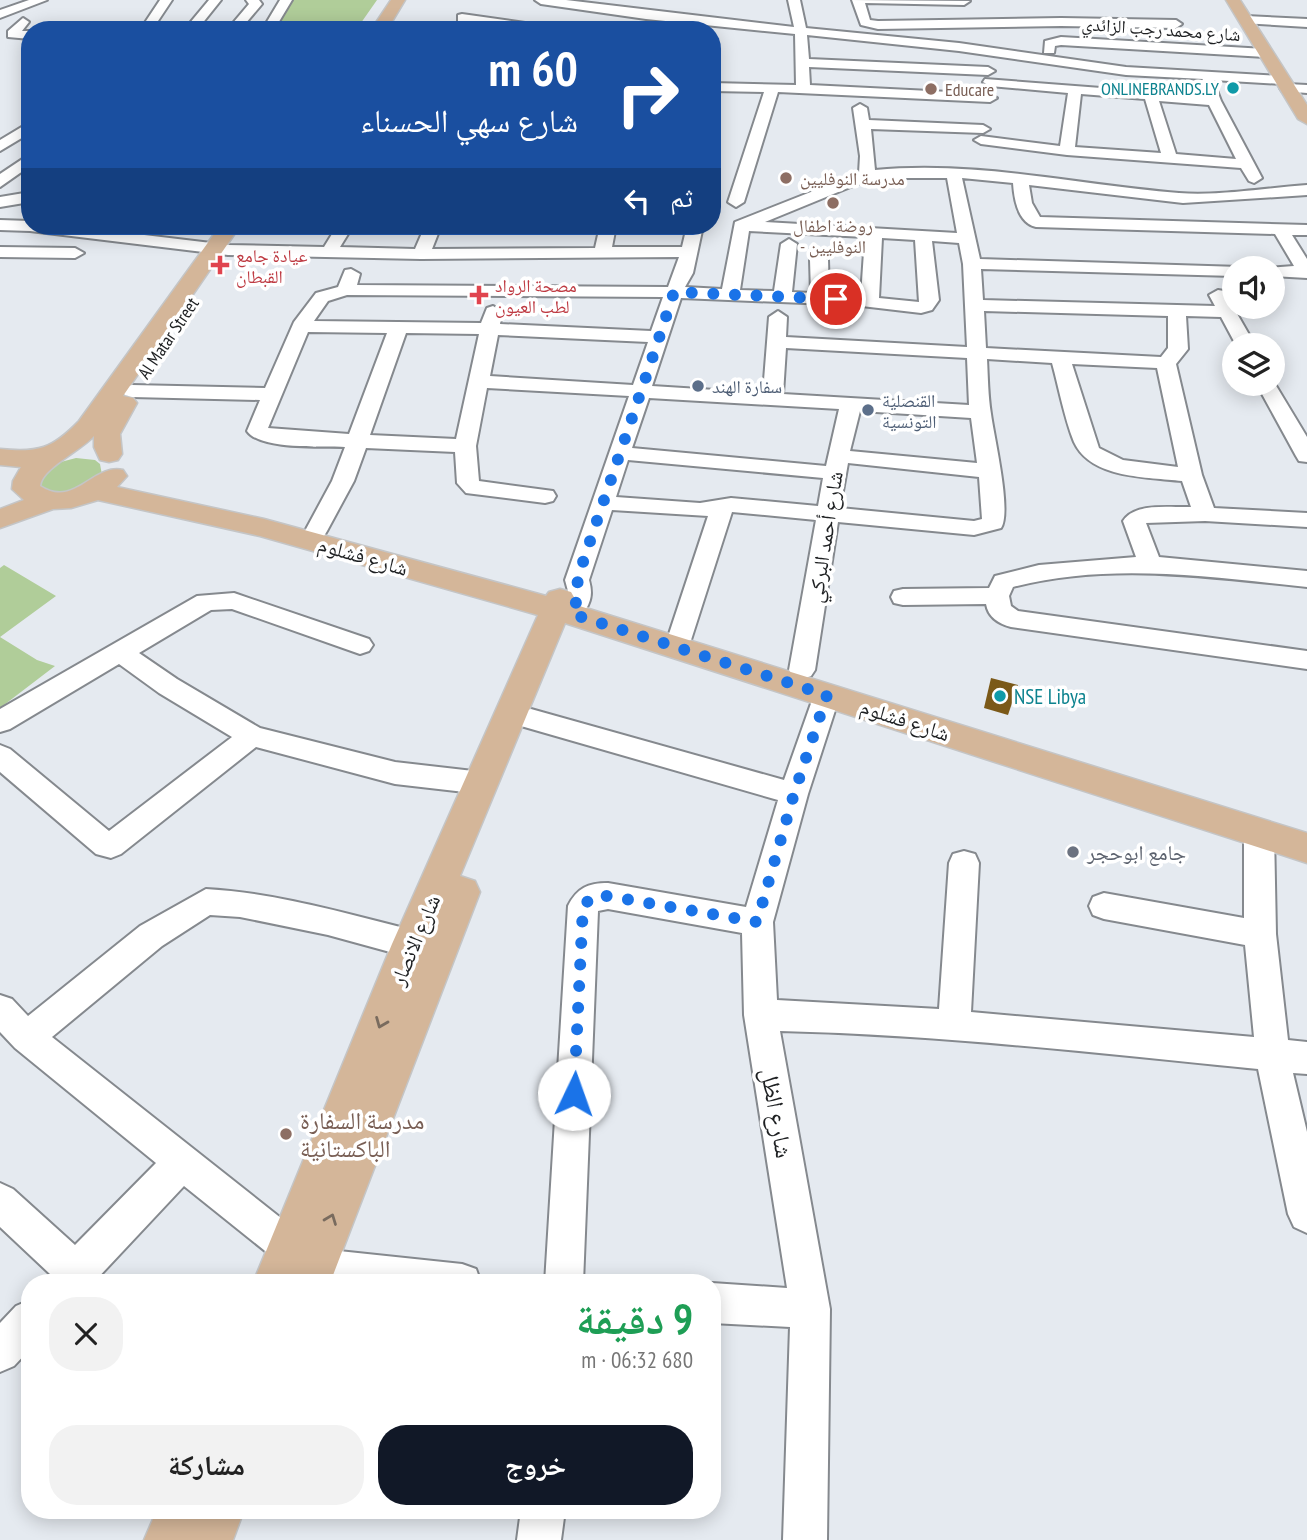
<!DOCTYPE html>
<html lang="ar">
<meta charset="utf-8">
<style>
:root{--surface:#fff;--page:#f2f2f2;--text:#222;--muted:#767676;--accent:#111827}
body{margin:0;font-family:"PT Sans Narrow","Noto Naskh Arabic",sans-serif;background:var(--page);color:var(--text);direction:rtl;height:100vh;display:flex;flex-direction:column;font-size:26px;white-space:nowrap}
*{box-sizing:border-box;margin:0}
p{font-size:23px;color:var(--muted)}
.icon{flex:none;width:38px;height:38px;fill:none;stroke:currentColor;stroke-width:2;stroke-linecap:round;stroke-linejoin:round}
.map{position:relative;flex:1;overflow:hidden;direction:ltr}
.panel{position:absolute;left:21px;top:1274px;width:700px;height:245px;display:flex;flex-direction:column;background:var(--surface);border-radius:28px;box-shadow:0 4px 18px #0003;direction:rtl}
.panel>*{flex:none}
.hud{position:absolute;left:21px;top:21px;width:700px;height:214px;border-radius:28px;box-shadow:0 4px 18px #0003;direction:rtl;background:#1a4fa0;color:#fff;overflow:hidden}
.tools{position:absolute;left:1222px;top:256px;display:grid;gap:14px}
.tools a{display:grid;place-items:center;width:63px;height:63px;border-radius:50%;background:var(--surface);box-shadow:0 4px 18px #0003;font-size:35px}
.pin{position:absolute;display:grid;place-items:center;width:60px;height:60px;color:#fff;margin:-30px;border:4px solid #fff;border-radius:50%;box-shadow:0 2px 7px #0007}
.me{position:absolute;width:77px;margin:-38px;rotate:3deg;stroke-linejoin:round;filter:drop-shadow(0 0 5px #0008)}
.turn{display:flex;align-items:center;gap:24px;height:147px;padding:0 28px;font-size:32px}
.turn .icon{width:91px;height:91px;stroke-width:2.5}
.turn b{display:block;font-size:49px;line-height:60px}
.then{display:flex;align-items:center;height:66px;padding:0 28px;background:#0003;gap:14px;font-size:26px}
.round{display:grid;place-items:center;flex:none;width:74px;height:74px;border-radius:28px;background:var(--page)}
.overview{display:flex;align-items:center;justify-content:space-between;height:119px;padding:0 28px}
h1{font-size:42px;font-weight:700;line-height:52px;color:#1e9e55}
.cta{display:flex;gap:14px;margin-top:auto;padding:14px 28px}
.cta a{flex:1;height:80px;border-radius:28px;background:var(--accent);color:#fff;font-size:28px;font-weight:700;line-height:80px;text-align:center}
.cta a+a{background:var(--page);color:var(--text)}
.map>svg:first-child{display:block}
.green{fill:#b0cd99}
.building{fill:#7b5918}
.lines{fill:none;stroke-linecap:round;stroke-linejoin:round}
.minor-casing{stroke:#85898e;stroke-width:4}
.major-casing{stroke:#c4c5c6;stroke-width:3}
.minor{fill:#fff;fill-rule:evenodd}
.major{fill:#d4b699;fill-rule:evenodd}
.oneway{stroke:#796b5e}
.route{stroke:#1a73e8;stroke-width:12;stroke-dasharray:0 21.6}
.culture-dot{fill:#0f9aa8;stroke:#fff;stroke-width:2.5}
.education-dot{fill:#8d6e63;stroke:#fff;stroke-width:2.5}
.health-dot{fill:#e0444e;stroke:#fff;stroke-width:2.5}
.service-dot{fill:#5c6f8a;stroke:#fff;stroke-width:2.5}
.worship-dot{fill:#6b7280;stroke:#fff;stroke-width:2.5}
.labels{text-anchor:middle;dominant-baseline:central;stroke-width:7;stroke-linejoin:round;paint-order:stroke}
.far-street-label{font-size:18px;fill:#1e2022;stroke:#fff}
.far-culture-label{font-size:18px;fill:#0d838f;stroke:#fff;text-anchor:end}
.far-education-label{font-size:18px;fill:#785e54;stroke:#fff;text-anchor:start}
.far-health-label{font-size:18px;fill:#be3a42;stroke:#fff;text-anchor:start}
.far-service-label{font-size:18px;fill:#4e5e75;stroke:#fff;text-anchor:start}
.street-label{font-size:21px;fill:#1e2022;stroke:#fff}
.culture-label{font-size:21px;fill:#0d838f;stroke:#fff;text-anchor:start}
.worship-label{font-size:21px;fill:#5b616d;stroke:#fff;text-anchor:start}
.near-street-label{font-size:24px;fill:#1e2022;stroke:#fff}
.near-education-label{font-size:24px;fill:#785e54;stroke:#fff;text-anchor:start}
</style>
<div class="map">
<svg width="1307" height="1540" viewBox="0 0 1307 1540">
<rect width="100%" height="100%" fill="#e5eaf0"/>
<!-- green -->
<path class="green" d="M288,0H377L356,30H273Z
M76,458L95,460L100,464L102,475C85,491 64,496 42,489L39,478L57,463Z
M4,565L56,596L0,637L37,660L55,666L0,708V568Z"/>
<!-- building -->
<path class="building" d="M991,678L1018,685L1008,715L984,708Z"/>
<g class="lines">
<!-- minor casing -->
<g class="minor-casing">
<path id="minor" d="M29,0H47L0,18V10Z
M160,0H172L152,30H140Z
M209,0H221L197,30H184Z
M246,0H259L262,4L240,30H227L249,4Z
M280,0H292L274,30H262Z
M535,0H566L794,27L788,0H800L806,28L959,43L1126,67L1282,76L1289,80L1282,84L1213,80L1221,101L1262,178L1254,183L1249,181L1241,168L1067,155L981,144L974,140L981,136L1060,146L1068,93L990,86L983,82L985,79L1206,96L1201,82L1203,79L1126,75L959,51L807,35L809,59L988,67L995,71L988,75L809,67L810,85L990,94L997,98L990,102L778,92L744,202L736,207L728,202L764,92L712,91V83L796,85L795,34L646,19L541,4ZM1081,94L1145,99L1161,153L1075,147ZM1159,101L1209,105L1236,159L1176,154Z
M852,0L970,1L964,5L865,3L870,20L878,21L1061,18L1176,20L1182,24L1176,28L1061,26L878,29L861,25Z
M462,14L546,26L552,30H518L458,21V15Z
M1246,16L1307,19V27L1242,23V17Z
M23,18L29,22L22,31H30V39L8,37V31Z
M1061,37L1265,49L1271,53L1265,57L1061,45L1055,46L1054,53H1044L1045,41Z
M1287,84L1307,85V93L1282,91L1280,88Z
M860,104L867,108L869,120L983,125L990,129L983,133L871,129L875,170C976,160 1078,185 1179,193C1219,196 1266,188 1307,185V195L1183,203L1029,185L1032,203L1040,217L1307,225V235H1292L1307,259V278L1272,276V268H1265L1294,266L1275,234L1036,227C1018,223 1014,199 1013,183L962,178L980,259L1240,267L1234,268V276L981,269L983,300L1215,306L1209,295L1218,290L1224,291L1255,345H1236L1221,317L1186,316L1188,349L1176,364L1202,475L1214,508L1307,513V527L1205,521L1146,523L1159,557L1307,571V587C1209,577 1110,562 1013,587L1009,596L1011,606L1018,611L1307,651V669L1011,627C999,624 988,617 986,604L903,605L894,603L891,597L894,591L903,589L989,588L995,576L1039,565L1136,557L1123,521C1135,502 1171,508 1191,507L1182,481C1148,477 1091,479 1074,442C1064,417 1059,388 1052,363L987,359C988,377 988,396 991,414C994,437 1012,512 1001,528L974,535L838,522L815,670L811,676L802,679L793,676L789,670L816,520L732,512L691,640L682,643L673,640L669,634L708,516L612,510L589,580C592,591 592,599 586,609L577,611L568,609L565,603L568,591L565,580L629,396L487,388L476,446L479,481L553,491L556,496L553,501L545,503L466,493L457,483L455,452L366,448L354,481L327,531L324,536L316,538L308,536L305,531L332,481L345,447C322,446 260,450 247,431L260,400L132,397L125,395L122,391L125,387L132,385L265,388L294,322L316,293L338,287L345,270L351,269L360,274L357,285L668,287L679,257L421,259L228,255L30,231L0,230V220L30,221V226H69L228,245L324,247L337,226H353L340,247L415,249L425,226H441L432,249L595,248L600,226H616L612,247H682L687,226H703L693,273L685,287L722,289L735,222L859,173L860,156L853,108ZM887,178H947L957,233L765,222L870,179ZM749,231L865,237L861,296L829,293L828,260L819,255L810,260L811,293L792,292L797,244L789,239L781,244L774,291L740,290ZM882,238L915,240L919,302L879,298ZM932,241L959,243L963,264L967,347L786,337L787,317L778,311L769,317L763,393L652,386L681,298L853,305L921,313L932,310L939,300ZM347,295L663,297L651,331L500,324L502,312L493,306L487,308L481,323L314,321L328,301ZM984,311L1168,316V348L1161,357L986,348ZM308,332L387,333L349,434L268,428ZM406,333L479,334L456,439L370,435ZM498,335L648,342L633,385L490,376ZM786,348L967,358L969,405L783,394ZM1072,364L1157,368L1178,467L1123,460L1099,448ZM649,398L839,409L826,466L632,448ZM860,411L971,418L977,463L850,451ZM628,460L823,478L818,506L731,498L700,503L616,497ZM848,463L979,477L982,519L974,521L840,508Z
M30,122V133L0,151V140Z
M30,154V166L0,187V174Z
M30,192V202L0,207V197Z
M0,247L75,248L84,253L75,258L0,257Z
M1272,379L1307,437V462L1299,461L1296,456L1256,383H1272Z
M234,593L369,639L373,645L369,651L360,654L232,609L211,610L139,653L177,679L260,728L395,762L482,772L492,775L496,783L492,791L482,794L395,784L256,747L121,854L111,858L96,854L0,772V745L10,749L109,831L232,737L159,693L119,664L10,729L0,732V709L197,596Z
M827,685L836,688L840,695L808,794L773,922L777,1000L939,1009L949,863L953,854L964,851L975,854L979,863L971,1012L1254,1037L1245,945L1104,919L1093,915L1089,906L1093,897L1104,893L1244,918V832L1249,824L1259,820L1269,824L1274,832L1276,934L1288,1040L1307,1042V1074L1293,1073L1307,1132V1233L1294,1227L1288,1214L1258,1069C1099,1053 940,1035 780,1031L830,1309L827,1540H783L790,1327L712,1323V1283L787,1288L744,1015L742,933L608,909L598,911L583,1283H545L568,906C577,888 588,883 608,883L746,907L778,800L521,726L518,719L521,712L531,709L784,780L814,695L818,688Z
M206,889C276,893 344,913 412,930L423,934L428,944L423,954L412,958L328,935L240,917L210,915L162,946L52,1037L320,1249L462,1264L476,1269L481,1283H305L184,1186L93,1283H47L50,1274L0,1227V1183L13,1189L75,1245L156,1163L15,1048L0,1032V995L12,999L28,1016L140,926Z
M30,1300V1349L14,1366L0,1372V1323L16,1306Z
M521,1510H565L561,1540H517Z"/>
</g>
<!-- major casing -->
<g class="major-casing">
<path id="major" d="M391,0H405L387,30H371Z
M1226,0H1240L1307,105V124L1298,119Z
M220,226H240L123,396L133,398L137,403L120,434L122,454L118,460L109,462L100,460L94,447V436C79,452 42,468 40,486C75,509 93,463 123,470L127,476L117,487L264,519L546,596L549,592L560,589L571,592L575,599L573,604L1307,833V863L565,623L460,876L475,881L480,892L330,1283H253L392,944L538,615L260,536L98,500L71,508L53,509L0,528V509L24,500L12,489L13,481L21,467L0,465V449C38,453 52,449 79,421Z
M157,1510H244L233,1540H144Z"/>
</g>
<!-- minor -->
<use href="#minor" class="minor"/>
<!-- major -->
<use href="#major" class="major"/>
</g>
<!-- one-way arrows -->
<defs><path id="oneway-chevron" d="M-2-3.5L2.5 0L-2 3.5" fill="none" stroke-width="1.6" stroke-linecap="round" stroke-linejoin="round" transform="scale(1.75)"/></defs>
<g class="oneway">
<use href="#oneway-chevron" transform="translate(381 1023) rotate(112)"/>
<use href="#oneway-chevron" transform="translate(331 1219) rotate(-69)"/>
</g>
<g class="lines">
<!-- route -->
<path class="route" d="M574,1094L583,906L593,896H608L757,922L794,794L827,695L572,614L580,591L577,580C609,484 643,388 674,292L836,299"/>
</g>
<!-- markers -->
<g class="culture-dot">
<circle cx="1233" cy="88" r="7"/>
<circle cx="1000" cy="696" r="7"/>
</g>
<g class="education-dot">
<circle cx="931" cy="89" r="7"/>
<circle cx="786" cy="178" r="7"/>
<circle cx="833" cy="203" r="7"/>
<circle cx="286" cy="1134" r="7"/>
</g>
<g class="health-dot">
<path d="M216.5 254.5h7v7h7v7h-7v7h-7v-7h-7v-7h7z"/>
<path d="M475.5 284.5h7v7h7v7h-7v7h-7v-7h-7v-7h7z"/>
</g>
<g class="service-dot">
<circle cx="698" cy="386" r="7"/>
<circle cx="868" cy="410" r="7"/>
</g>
<circle class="worship-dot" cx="1073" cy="852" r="7"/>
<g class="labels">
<!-- far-street labels -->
<g class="far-street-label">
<text transform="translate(1161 29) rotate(4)">شارع محمد رجب الزائدي</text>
<text transform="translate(168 338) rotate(-56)">Al Matar Street</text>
</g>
<!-- far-culture labels -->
<g class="far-culture-label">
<text x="1219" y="88">ONLINEBRANDS.LY</text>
</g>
<!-- far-education labels -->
<g class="far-education-label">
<text x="945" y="89">Educare</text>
<text x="800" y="178">مدرسة النوفليين</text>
<text x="833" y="225" text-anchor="middle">روضة اطفال<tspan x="833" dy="21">- النوفليين</tspan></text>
</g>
<!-- far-health labels -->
<g class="far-health-label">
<text x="236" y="255">عيادة جامع<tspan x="236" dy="21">القبطان</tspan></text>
<text x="495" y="285">مصحة الرواد<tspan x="495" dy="21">لطب العيون</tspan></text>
</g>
<!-- far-service labels -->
<g class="far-service-label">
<text x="712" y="386">سفارة الهند</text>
<text x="882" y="400">القنصلية<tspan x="882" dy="21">التونسية</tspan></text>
</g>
<!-- street labels -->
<g class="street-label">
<text transform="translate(825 537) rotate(-81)">شارع أحمد البركي</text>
<text transform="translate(363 556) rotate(16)">شارع فشلوم</text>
<text transform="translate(905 720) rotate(18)">شارع فشلوم</text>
<text transform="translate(415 940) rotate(-67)">شارع الانصار</text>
</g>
<!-- culture labels -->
<g class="culture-label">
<text x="1014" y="696">NSE Libya</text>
</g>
<!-- worship labels -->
<g class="worship-label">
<text x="1087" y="852">جامع ابوحجر</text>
</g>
<!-- near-street labels -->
<g class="near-street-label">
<text transform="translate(777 1113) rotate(80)">شارع الظل</text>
</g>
<!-- near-education labels -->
<g class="near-education-label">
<text x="300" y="1120">مدرسة السفارة<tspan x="300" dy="28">الباكستانية</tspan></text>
</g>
</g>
</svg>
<div class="tools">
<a><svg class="icon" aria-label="sound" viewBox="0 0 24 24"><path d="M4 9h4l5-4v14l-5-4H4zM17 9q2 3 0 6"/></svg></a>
<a><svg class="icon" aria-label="layers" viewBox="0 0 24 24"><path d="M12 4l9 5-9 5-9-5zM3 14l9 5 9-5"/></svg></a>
</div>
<div class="pin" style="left:836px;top:299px;background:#d93025"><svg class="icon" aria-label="arrive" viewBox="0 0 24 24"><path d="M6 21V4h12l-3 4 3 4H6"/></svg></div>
<svg class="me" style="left:574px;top:1094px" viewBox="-20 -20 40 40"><circle r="19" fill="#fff"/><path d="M0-13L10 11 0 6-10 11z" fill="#1a73e8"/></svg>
<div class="hud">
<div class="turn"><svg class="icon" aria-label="right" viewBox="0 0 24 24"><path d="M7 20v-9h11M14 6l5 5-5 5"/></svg><div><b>60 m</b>شارع سهي الحسناء</div></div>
<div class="then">ثم<svg class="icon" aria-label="left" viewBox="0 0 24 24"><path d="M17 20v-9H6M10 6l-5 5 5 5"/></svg></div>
</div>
<section class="panel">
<div class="overview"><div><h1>9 دقيقة</h1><p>680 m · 06:32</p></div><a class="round"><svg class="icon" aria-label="close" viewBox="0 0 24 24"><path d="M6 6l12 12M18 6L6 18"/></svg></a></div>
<div class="cta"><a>خروج</a><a>مشاركة</a></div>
</section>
</div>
